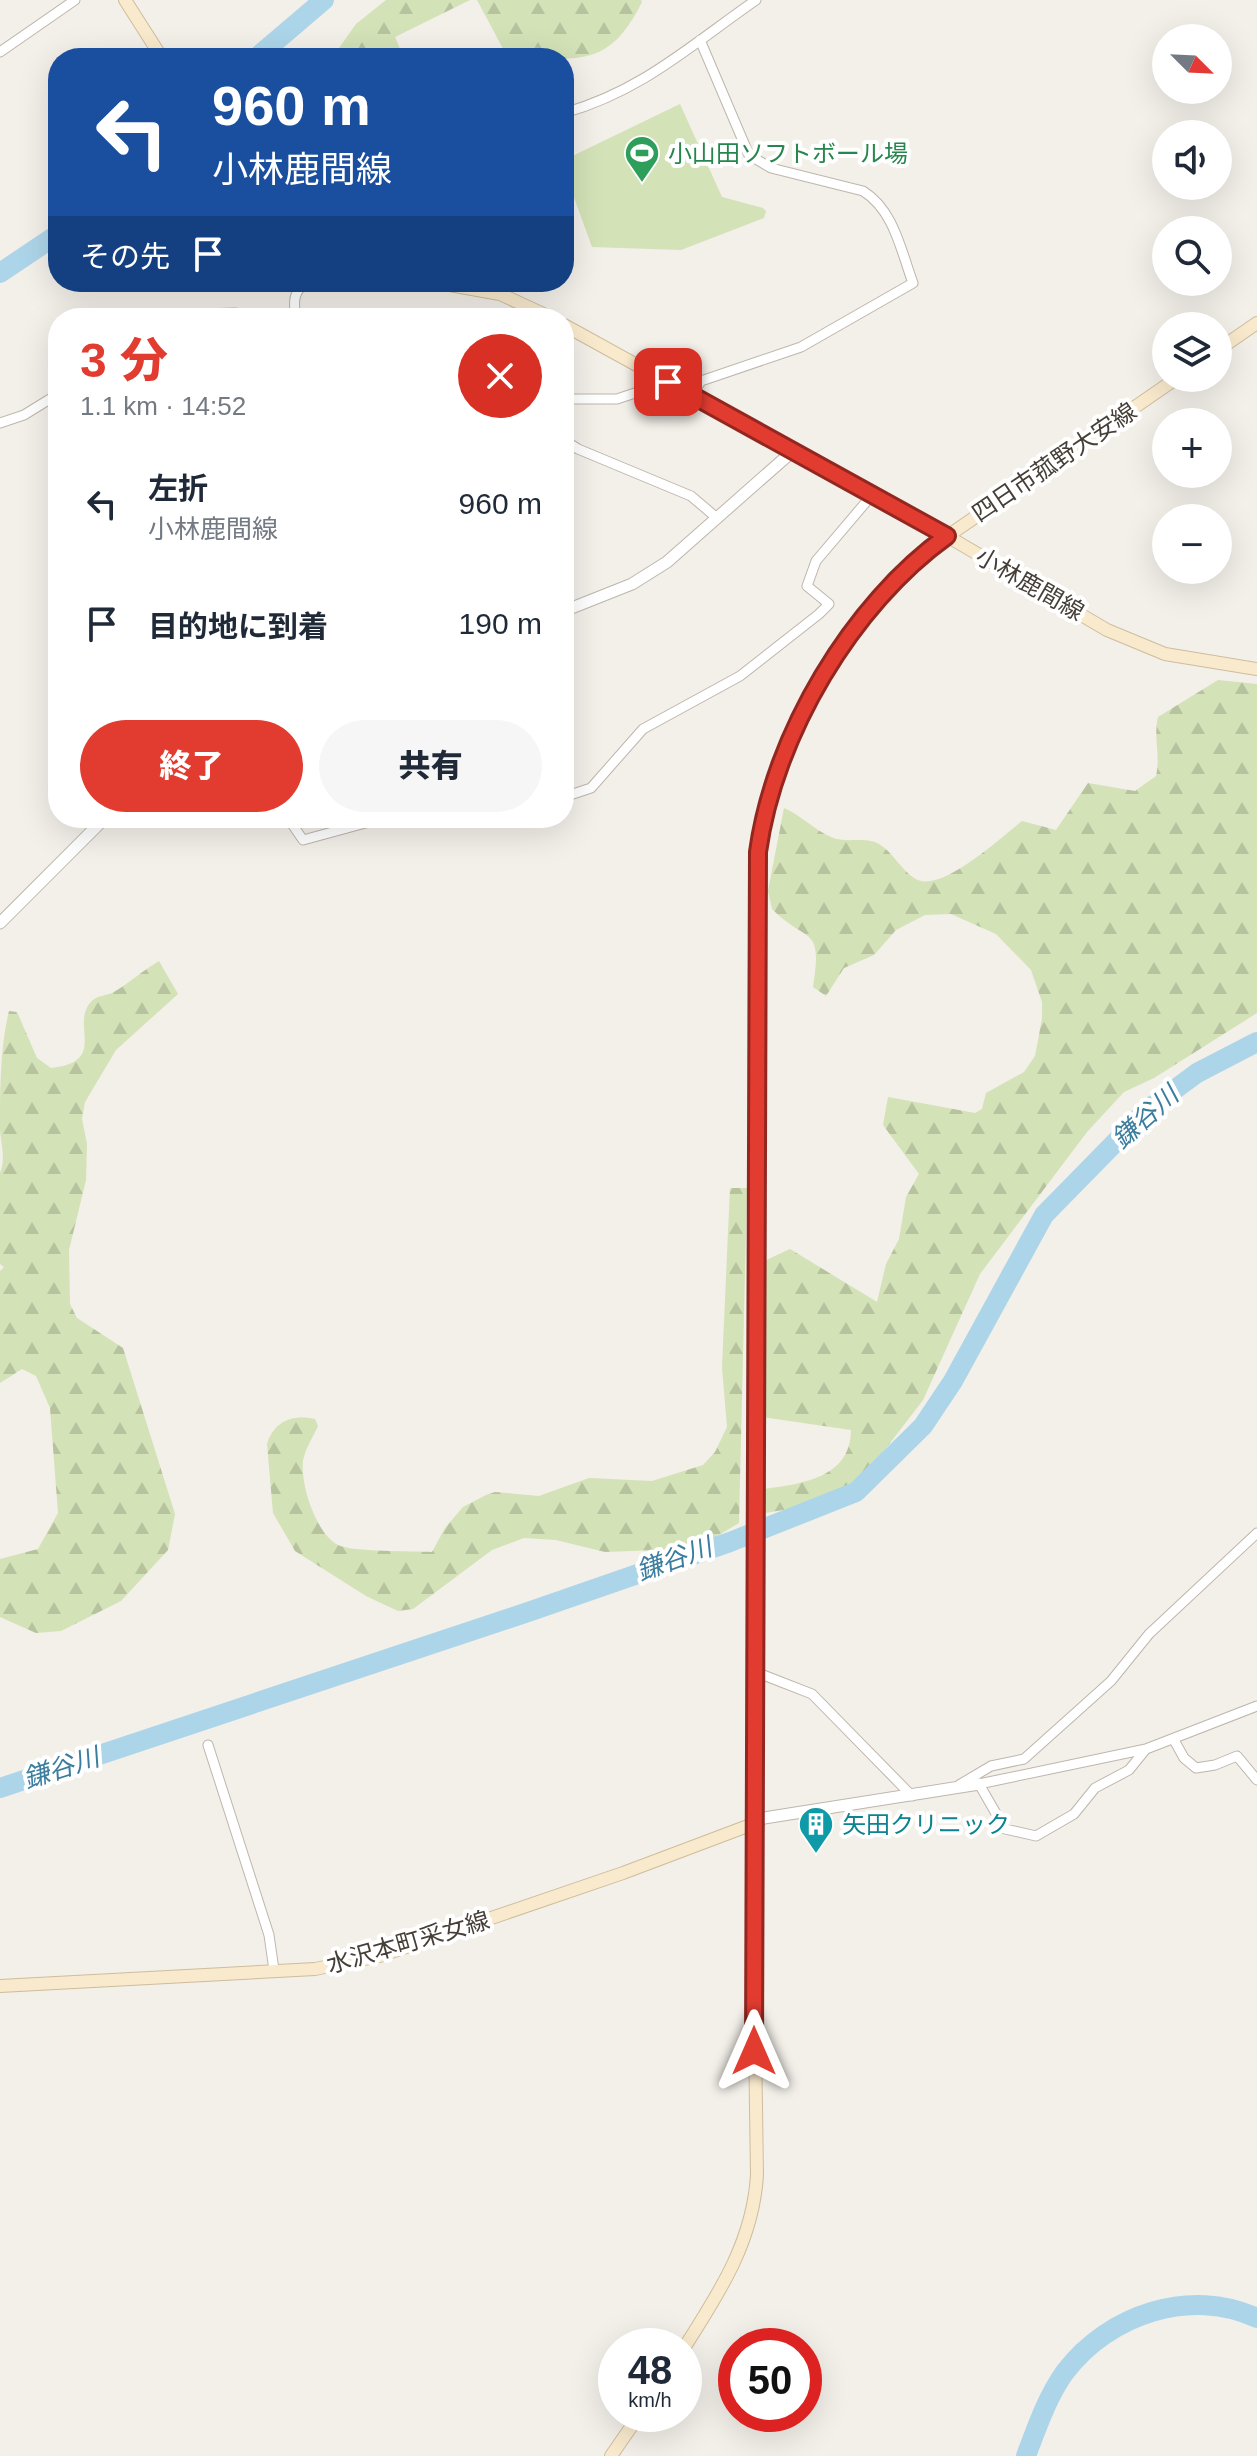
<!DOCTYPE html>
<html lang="ja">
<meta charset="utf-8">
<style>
:root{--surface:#fff;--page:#f6f6f7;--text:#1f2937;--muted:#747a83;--accent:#e23c31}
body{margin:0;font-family:Arial,"Noto Sans JP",sans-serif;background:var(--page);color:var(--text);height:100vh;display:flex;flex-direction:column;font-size:30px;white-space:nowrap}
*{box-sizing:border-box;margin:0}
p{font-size:26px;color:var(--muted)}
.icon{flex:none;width:44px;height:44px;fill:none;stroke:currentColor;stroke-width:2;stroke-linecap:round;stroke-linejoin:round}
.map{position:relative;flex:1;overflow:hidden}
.sheet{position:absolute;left:48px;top:308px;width:526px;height:520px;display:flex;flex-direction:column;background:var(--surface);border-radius:32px;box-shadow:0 8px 32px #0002}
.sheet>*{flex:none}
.guide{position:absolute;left:48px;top:48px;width:526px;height:244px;border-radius:32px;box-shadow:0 8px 32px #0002;background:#1a4fa0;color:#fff;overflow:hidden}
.needle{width:52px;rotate:114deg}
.buttons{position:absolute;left:1152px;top:24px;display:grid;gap:16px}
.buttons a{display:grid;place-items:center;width:80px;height:80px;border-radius:50%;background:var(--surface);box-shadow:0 8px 32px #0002;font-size:40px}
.speed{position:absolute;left:598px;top:2328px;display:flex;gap:16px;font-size:40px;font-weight:700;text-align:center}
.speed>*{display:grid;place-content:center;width:104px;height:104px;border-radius:50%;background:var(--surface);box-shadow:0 8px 32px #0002;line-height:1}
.speed small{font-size:20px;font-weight:400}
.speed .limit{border:12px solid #d22;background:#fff;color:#111}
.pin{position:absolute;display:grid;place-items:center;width:68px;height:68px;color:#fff;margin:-34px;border-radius:16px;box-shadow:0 4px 12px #0006}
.me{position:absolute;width:88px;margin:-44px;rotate:0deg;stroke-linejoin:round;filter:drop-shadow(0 0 6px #0008)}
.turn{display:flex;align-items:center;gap:28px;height:168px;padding:0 32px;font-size:36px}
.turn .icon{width:104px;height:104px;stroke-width:2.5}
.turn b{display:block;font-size:56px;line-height:68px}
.then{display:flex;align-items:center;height:76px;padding:0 32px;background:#0003;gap:16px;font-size:30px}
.round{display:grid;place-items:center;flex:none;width:84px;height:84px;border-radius:42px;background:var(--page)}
.overview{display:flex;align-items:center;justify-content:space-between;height:136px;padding:0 32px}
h1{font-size:48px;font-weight:800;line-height:60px;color:var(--accent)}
.action{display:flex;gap:16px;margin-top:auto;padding:16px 32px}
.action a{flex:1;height:92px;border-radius:48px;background:var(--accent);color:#fff;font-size:32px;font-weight:800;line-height:92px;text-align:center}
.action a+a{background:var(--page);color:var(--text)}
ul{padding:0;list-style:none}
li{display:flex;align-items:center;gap:24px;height:120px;padding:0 32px}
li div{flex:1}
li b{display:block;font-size:30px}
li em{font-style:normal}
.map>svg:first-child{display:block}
.forest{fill:url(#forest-firs)}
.garden{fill:#d3e2b7}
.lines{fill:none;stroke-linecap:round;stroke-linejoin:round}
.river{stroke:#add5e9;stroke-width:20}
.minor-casing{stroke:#bdb6ad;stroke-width:11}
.tertiary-casing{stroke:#bdb6ad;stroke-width:13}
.secondary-casing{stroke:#cdbd9e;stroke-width:14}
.minor{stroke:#fff;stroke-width:9}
.tertiary{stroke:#fff;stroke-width:11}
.secondary{stroke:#f9eacd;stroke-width:12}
.route-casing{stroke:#932720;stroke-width:20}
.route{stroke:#e23c31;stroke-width:14}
.labels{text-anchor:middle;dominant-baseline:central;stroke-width:8;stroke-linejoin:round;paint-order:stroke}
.leisure-label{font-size:24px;fill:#27864d;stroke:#fff;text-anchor:start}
.street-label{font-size:24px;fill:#463f38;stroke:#fff}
.culture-label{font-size:24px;fill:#0d838f;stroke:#fff;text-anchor:start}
.water-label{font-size:26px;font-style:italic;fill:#3b7d9f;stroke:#fff}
</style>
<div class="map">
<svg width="1257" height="2456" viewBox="0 0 1257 2456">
<defs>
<pattern id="forest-firs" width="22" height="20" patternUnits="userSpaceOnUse" patternTransform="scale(2)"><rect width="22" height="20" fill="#d3e2b7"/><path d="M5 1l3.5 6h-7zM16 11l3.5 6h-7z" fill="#b6c39e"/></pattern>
</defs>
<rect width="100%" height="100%" fill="#f3efe9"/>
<!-- forest -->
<path class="forest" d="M386,0H470L395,37L404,58H332L356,24Z
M477,0H641L642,2C608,71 576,58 508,58Z
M1218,680L1257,684V1013L1154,1078L1124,1092L1087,1132L980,1274L923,1400L861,1481L807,1506L765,1513L764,1489C801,1484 851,1478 851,1430L762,1417V1262L790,1249L877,1302L886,1264L899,1239L906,1197L919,1174L883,1125L888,1097L975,1113L982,1109L986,1093L1024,1072L1035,1056L1042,1019V1002L1031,970L996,934L951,914L925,915L896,930L874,955L844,968L826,996L813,987C823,924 808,945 772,909L768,891L784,808C801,815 814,830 831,837C846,844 864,836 879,844C892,851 901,870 914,878C939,896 1001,837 1022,821L1056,830L1088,783L1135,791L1156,776C1161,755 1153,738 1158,717Z
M159,961L178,994L116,1050L85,1102L82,1119L87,1144L86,1180L69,1250L70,1304L77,1318L123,1348L175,1514L168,1550L121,1601L61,1631L36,1633L0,1617V1559L38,1549L58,1513L50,1408L36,1376L22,1369L0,1383V1271L4,1267L0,1264V1173C6,1158 1,1145 0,1130C0,1092 0,1047 9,1011L17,1012L37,1058L51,1068C108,1062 71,1026 90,1003C95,996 104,996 112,993C127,985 143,970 159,961Z
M730,1188H747L739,1523L688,1553L656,1550L605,1552L556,1540L524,1538L492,1550L413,1609L398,1611L366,1596L295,1551L273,1513L267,1444C274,1421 293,1414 315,1419L318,1426C313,1437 305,1449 303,1461C300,1484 316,1534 338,1545C352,1552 412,1551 432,1552L445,1528L463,1507L486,1495L495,1492L539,1496L589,1478L652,1481L703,1465L715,1452L727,1427L722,1367Z"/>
<!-- garden -->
<path class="garden" d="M680,104L722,197L763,208L766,211L764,218L681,250L592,247L564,170V160Z"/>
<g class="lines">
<!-- river -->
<path class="river" d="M256,58L324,0
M0,273L58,234
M0,1788L531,1611L730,1542L856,1492L923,1426L953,1381L1044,1215L1147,1110L1197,1073L1257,1042
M1026,2456C1037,2427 1047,2397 1065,2372C1109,2314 1191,2287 1257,2318"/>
<!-- minor casing -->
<g class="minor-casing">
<path id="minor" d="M0,52L75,0
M564,113C642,91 691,45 756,0
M165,315L236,313L239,318
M296,318C293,302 293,289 309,282
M321,318H352
M692,395L701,381L801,347L913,283C901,251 894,210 863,191L771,168L749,155L700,40
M564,399H617L668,382
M0,423L24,415L58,394
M564,440L578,449L691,496L717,518
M564,797L591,788L643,729L740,676L819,614L829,604L807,586L816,561L872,495
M288,818L303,840L384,818
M753,1671L812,1694L912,1796
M1174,1740L1184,1758L1196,1768L1215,1765L1237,1756L1257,1780
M208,1745L269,1935L274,1970
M1146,1749L1129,1770L1095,1788L1074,1814L1036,1836L1005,1829L979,1784L1146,1749L1257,1706
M959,1785L991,1766L1024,1759L1111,1681L1149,1634L1257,1533"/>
</g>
<!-- tertiary casing -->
<g class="tertiary-casing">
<path id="tertiary" d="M564,611L632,584L667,562L794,450
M0,923L105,818
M753,1824L764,1818L979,1784"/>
</g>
<!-- secondary casing -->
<g class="secondary-casing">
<path id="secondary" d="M125,0L162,58
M433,282L500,294L552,318
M564,325L947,536L1107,630L1165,654L1257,669
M1218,350L1257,323
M0,1986L315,1969L380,1956L623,1873L753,1824
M684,2348C719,2293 753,2242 757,2175L753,1906L755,934L758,852L764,816L798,725L839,649L901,573L926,551L1177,378
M611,2456L640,2414"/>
</g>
<!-- minor -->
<use href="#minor" class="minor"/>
<!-- tertiary -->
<use href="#tertiary" class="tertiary"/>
<!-- secondary -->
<use href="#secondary" class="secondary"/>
</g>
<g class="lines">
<!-- route casing -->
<g class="route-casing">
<path id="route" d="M668,382L947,536C852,604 774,735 758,852L754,2051"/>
</g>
<!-- route -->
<use href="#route" class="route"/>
</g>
<!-- icons -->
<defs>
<g id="stadium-pin" transform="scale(1.8)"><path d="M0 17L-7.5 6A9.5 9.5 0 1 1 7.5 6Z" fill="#2e9e5b" stroke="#fff"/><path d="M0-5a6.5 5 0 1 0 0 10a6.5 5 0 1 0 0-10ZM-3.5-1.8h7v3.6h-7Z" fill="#fff"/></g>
<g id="building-pin" transform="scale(1.8)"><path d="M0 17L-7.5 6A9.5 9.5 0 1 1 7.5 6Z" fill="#0f9aa8" stroke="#fff"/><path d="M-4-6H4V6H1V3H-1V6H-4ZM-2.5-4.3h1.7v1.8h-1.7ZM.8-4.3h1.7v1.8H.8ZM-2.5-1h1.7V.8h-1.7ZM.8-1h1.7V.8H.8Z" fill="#fff"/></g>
</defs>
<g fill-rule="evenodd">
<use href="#stadium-pin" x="642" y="153"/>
<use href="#building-pin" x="816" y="1824"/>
</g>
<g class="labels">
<!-- leisure labels -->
<g class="leisure-label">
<text x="668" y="153">小山田ソフトボール場</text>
</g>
<!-- street labels -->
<g class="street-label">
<text transform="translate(1054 462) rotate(-34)">四日市菰野大安線</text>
<text transform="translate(1030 584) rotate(30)">小林鹿間線</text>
<text transform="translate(408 1942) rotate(-16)">水沢本町采女線</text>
</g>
<!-- culture labels -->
<g class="culture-label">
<text x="842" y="1824">矢田クリニック</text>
</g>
<!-- water labels -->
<g class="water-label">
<text transform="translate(1145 1117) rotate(-42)">鎌谷川</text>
<text transform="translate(674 1559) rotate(-20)">鎌谷川</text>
<text transform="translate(61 1768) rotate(-18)">鎌谷川</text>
</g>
</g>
</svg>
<div class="buttons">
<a><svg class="needle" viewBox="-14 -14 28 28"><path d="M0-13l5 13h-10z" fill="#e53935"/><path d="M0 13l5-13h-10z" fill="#747a83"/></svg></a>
<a><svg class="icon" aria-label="sound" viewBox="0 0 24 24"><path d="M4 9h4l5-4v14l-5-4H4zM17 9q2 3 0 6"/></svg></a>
<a><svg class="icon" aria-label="search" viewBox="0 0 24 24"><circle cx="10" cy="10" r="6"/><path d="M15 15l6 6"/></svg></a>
<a><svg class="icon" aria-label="layers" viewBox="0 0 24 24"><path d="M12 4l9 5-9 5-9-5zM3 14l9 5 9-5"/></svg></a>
<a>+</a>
<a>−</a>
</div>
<div class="speed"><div>48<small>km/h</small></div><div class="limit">50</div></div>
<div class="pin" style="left:668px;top:382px;background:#d93025"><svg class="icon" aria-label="arrive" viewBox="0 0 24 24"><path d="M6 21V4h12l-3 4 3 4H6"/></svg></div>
<svg class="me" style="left:754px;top:2051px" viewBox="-20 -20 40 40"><path d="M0-17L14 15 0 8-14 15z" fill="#e23c31" stroke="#fff" stroke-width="4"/></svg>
<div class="guide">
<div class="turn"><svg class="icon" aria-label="left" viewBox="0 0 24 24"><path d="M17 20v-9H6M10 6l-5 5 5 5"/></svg><div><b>960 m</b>小林鹿間線</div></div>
<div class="then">その先<svg class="icon" aria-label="arrive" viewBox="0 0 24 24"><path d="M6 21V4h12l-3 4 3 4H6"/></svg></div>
</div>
<section class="sheet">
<div class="overview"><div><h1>3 分</h1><p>1.1 km · 14:52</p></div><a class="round" style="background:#d93025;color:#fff"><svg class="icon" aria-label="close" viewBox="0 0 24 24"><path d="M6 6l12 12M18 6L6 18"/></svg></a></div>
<ul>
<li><svg class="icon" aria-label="left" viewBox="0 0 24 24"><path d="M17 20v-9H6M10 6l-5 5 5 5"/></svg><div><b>左折</b><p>小林鹿間線</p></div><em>960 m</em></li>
<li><svg class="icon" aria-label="arrive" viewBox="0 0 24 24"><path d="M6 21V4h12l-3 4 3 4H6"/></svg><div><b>目的地に到着</b></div><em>190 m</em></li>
</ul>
<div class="action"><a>終了</a><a>共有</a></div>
</section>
</div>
